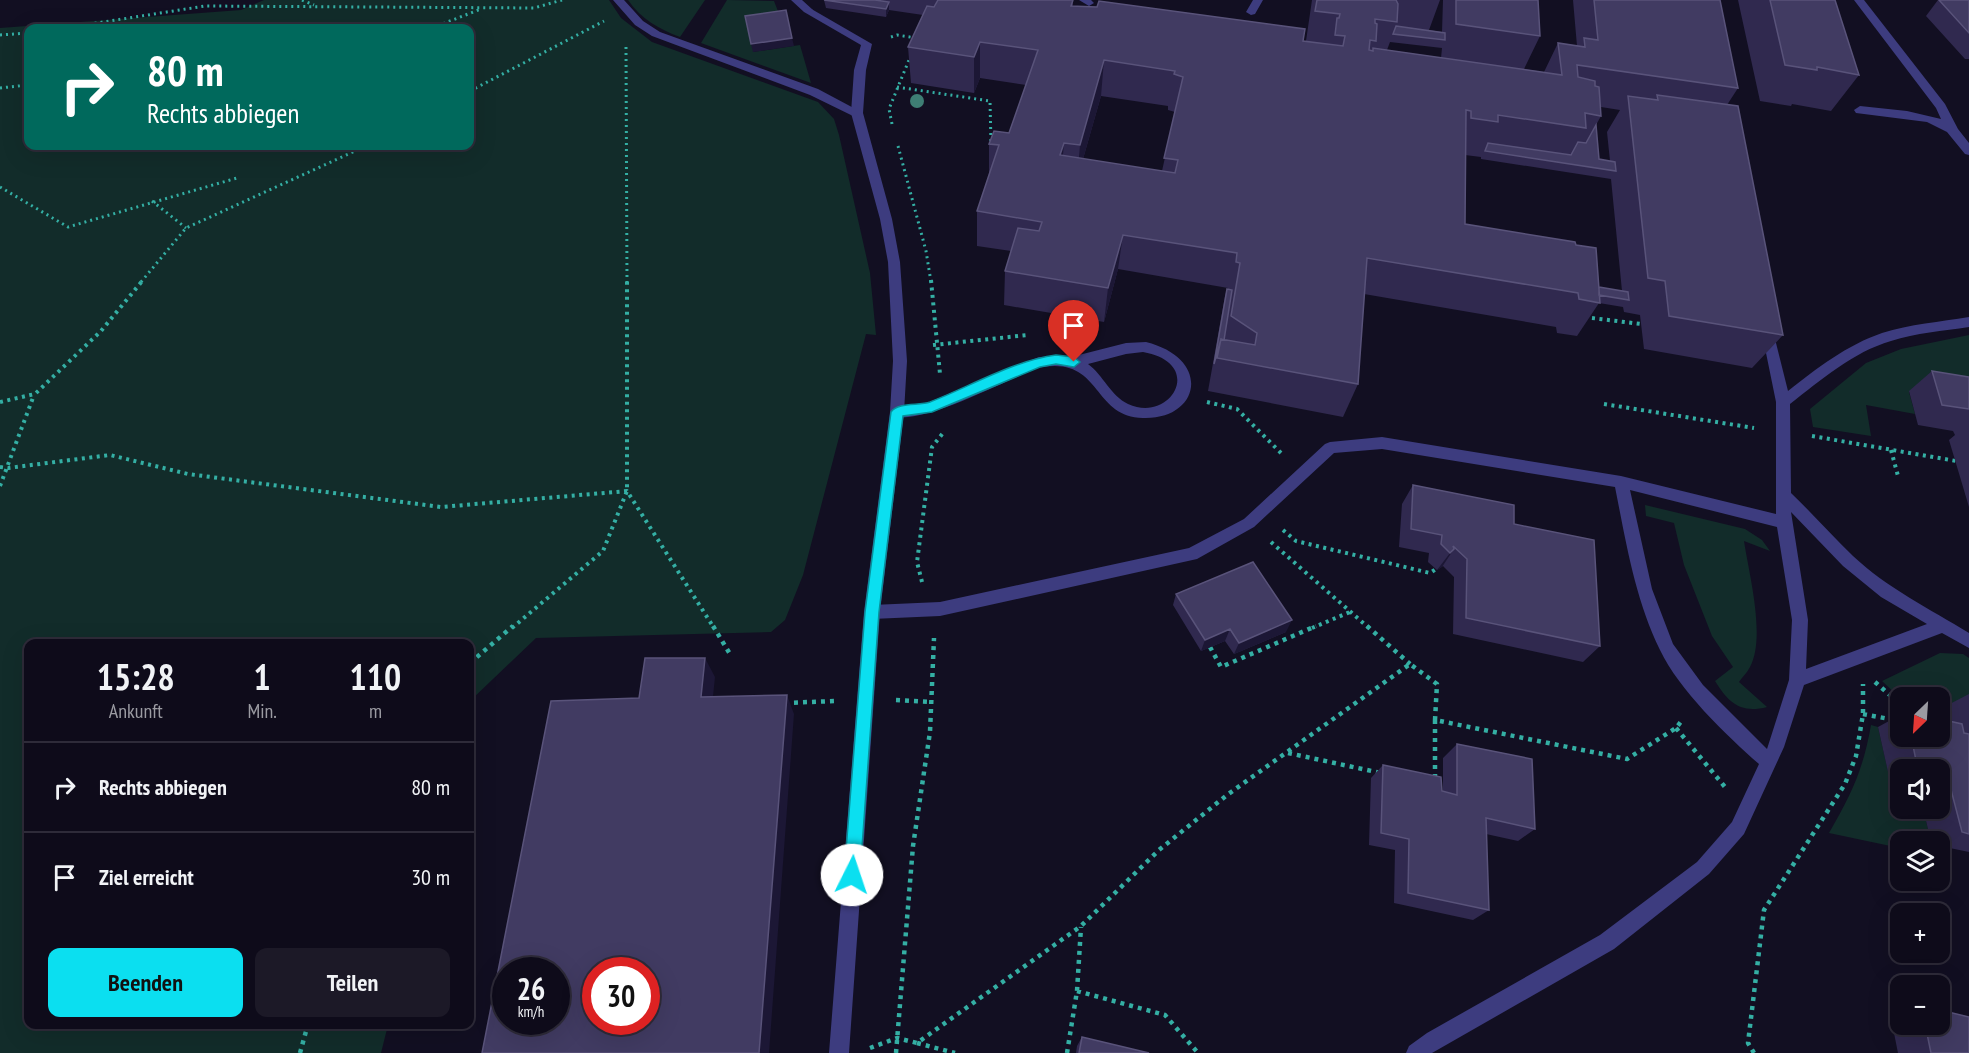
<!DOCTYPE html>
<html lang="de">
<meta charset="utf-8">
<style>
:root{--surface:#0e0b1a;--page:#1c1927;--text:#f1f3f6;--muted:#9b9ba2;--line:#2e2b39;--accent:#0bdff0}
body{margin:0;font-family:"PT Sans Narrow",sans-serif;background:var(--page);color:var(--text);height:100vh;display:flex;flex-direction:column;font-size:22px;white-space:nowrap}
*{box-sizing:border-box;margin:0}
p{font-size:20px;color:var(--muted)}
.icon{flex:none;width:33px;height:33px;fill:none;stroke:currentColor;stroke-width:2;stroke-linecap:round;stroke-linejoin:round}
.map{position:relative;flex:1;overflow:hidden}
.sheet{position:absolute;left:24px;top:639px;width:450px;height:390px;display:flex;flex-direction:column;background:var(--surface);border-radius:12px;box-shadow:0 6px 24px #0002,0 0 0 2px var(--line)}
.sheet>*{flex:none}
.hud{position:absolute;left:24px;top:24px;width:450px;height:126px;border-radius:12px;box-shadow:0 6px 24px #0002,0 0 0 2px var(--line);background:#00695c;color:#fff;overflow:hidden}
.needle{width:39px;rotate:205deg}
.controls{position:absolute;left:1890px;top:687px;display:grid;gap:12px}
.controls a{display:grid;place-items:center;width:60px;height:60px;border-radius:12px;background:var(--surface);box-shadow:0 6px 24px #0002,0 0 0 2px var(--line);font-size:30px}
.speed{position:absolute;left:492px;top:957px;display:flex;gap:12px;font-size:30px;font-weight:700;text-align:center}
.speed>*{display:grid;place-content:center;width:78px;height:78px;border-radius:50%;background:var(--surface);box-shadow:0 6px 24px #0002,0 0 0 2px var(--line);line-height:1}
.speed small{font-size:15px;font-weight:400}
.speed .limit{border:9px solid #d22;background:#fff;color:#111}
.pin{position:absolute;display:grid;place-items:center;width:51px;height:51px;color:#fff;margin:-62px -26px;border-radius:50% 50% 50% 0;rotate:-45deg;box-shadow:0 0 6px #0007}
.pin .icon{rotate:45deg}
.me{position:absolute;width:66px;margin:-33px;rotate:4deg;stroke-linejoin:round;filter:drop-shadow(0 0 4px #0008)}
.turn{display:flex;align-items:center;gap:21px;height:126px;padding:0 24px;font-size:27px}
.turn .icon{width:78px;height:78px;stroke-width:2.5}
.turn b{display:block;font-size:42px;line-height:51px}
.eta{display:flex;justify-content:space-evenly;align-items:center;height:102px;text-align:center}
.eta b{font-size:36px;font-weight:700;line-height:42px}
.cta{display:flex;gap:12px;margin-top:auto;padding:12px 24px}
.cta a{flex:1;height:69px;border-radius:12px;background:var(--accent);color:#111;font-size:24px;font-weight:700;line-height:69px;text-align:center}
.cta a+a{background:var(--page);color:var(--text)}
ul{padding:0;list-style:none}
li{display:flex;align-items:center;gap:18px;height:90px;padding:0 24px;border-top:2px solid var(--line)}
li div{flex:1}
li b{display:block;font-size:22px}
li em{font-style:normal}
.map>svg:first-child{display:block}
.green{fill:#122c2a;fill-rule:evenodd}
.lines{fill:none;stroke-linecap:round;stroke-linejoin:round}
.path-far2{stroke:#34afa4;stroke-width:3;stroke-dasharray:2 4;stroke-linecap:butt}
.path-far1{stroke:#34afa4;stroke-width:4;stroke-dasharray:3 4.5;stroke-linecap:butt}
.path{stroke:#34afa4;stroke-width:4.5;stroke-dasharray:4 5;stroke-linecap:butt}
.service{fill:#3d3c7f;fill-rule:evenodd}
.minor{fill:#3d3c7f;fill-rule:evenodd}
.tree{fill:#3e7e74}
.wall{fill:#30294f;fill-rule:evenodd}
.shaded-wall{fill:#1c1735}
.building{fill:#413b62;stroke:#59537a;stroke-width:1.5;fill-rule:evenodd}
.route{fill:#0bdff0;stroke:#07919c;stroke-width:1.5}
</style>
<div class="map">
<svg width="1969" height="1053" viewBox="0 0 1969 1053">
<rect width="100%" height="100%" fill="#120f22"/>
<!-- green -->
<path class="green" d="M264,0H609L621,18L652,42L818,102L834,119L839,135L870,273L876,335L866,334L803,575L785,620L771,632L536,638L470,701V644H28V1024L388,1025L381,1053H0V28L241,10ZM470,28V146H28V28Z
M628,0H705L680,37C659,29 641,19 628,0Z
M727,0L774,1L781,19L753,52L800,45L811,83L701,43Z
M1969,335V401L1909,392L1915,414L1866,405L1871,436L1813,427L1810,409L1866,363L1901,349Z
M1645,505L1745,529L1762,540L1770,551L1744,541C1749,574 1766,637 1750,667C1747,673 1742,677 1739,682L1767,707C1740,714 1728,702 1715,681L1733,667L1712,636L1684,565L1674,523L1646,516Z
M1940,653L1963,654L1969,658V713L1940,708V698H1900L1882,681Z
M1871,725L1878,727L1892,789L1900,791V808L1923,809L1931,841L1900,842V848L1829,833C1852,793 1863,770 1871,725Z"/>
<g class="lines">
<!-- path-far2 -->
<path class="path-far2" d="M302,0L314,5
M65,28L205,6L534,8L562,0
M432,28L481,9
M0,35L28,33
M891,37L897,35L916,38
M626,47L627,282
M897,87L990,101L991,144
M0,88L28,85
M470,91L604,21
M892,124L889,109L911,55
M898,146L926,251L931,282
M0,187L68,227L237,178
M152,201L186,228
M141,282L186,228L366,146"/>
<!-- path-far1 -->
<path class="path-far1" d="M931,280L940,374
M1592,318L1641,324
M933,345L1028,335
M0,402L35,394L101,331L143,280
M1207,402L1237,409L1282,454
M1604,404L1754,428
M1812,436L1956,461
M1891,450L1898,476
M0,467L8,468L110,455L188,474L441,507L627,491L714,628
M0,486L34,395
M1283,530L1296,541L1430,573L1436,569
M1271,542L1369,628
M922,582L917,562L932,447L943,433
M512,628L603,551L627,491V280
M1312,628L1350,612"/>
<!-- path -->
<path class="path" d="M713,626L730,654
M1367,626L1410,664
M1210,647L1221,667L1316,626
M470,663L513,626
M1875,682L1900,704
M896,700L932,702
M785,703L835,701
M1863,714L1900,721
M1435,720V780
M1676,728L1725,787
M1288,753L1381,773
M1077,991L1165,1015L1198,1053
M917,1043L955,1053
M870,1048L897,1038L917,1043L1081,926L1159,850L1227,795L1410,664L1437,684L1435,720L1627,759L1676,728L1683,719
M300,1053L308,1024
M896,1053L913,846L930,732L934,638
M1067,1053L1077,991L1081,927
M1754,1053L1748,1043L1764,910L1845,784L1856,756L1863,714V684"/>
<!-- service -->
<path class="service" d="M613,0H624L643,21L660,32L818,89L863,113L861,116H853L810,95L652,36L635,25Z
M791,0H802L813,10L812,12H804Z
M1079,0H1091L1094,3L1089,6Z
M1253,0H1263L1255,14L1251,15L1246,12Z
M1854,0H1864L1945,104L1958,129L1969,143V155L1965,154L1947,132L1927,122L1856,113L1854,110L1860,106L1907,111L1941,119L1936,108Z
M1969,317V327C1943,331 1916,333 1891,341C1853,352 1821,380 1790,404L1791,493C1813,514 1832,536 1853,556C1887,588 1930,609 1969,633V648L1942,633L1804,685L1784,747L1744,834L1709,874L1614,949L1432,1053H1406L1409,1046L1427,1033L1600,935L1697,862L1732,822L1759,764C1726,735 1679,690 1660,650C1635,599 1626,542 1615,487L1382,449L1334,453L1254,527L1197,559L940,616L872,619L866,617L864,612L866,607L872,605L940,602L1189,548L1244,519L1325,444L1330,442L1382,437L1621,476L1776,514V402L1765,348L1758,327L1760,323L1765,322L1772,327L1788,391C1817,368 1847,345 1882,333C1910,324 1940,322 1969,317ZM1630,490L1777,527L1792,620L1789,680L1767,749L1703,685L1673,644L1652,589ZM1791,512L1843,566L1881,597L1927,624L1806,669L1808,620Z
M1146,342C1213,359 1200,420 1143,418C1092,417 1102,358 1043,367C1034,368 1025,373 1017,377C990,388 919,425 892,416L890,412L892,408L927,403L1039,357L1075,356L1126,343ZM1143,352C1206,363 1171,424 1128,404C1111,396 1103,375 1088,364L1126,354Z"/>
<!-- minor -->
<path class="minor" d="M808,7L872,44L866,70L863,113L892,219L900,262L907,361L904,412L880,612L849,1053H829L864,612L890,412L893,361L888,262L880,219L851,113L854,70L861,45L804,12V8Z"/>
</g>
<!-- trees -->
<circle class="tree" cx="917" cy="101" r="7"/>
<!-- wall -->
<path class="wall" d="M824,0H1073V6L1306,41L1312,0H1440L1429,30L1442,32L1443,0H1538L1540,36L1524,69L1544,72L1558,43L1577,46L1573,0H1720L1738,88L1727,105L1783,335L1752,368L1644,349L1640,315L1624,312L1623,307L1599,303L1577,336L1557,333L1556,327L1364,294L1358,384L1343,417L1208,391L1225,296L1227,289H1228V288L1118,269L1104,322L1004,305L1005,271L1011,251L977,246V211L989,174V144L1009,133L1026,85L980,78L974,93L911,83L908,47L923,15L889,10L886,17L826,8ZM1390,42L1442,48L1441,58L1387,50ZM1101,96L1168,106V110L1175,112L1162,171L1083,159ZM1601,107L1620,110L1607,132L1610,161L1599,159L1596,125L1601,116ZM1465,155L1481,157V159L1611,179L1622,291L1599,287L1576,245L1465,224Z
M1738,0H1835L1859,75L1831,111L1792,104L1791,106L1760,101Z
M1938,0H1969V59H1965L1926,16Z
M1932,371L1969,377V507L1949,440L1955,435L1953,431L1918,425L1909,391Z
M1413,485L1514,524L1600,646L1583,662L1453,634L1454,577L1443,566L1437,570L1428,562L1429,553L1399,547L1402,504Z
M1176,594L1286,632L1234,654L1225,641L1201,651L1173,605Z
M1969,694V852L1940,846V842H1931L1923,808H1940V770H1900V791L1892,790L1878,727L1900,715V736H1940L1945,720L1942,708Z
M1457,744L1535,829L1518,841L1486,834L1489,910L1473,920L1394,903L1395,850L1369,845L1371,778L1383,765L1443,791V758Z
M1900,1011V1024H1940L1969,1053H1898L1890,1013Z
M1082,1037L1149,1053H1076L1077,1046Z"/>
<!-- shaded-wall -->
<path class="shaded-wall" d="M889,2V10L886,17V9Z
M792,38L794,46L753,52L751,44Z
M980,42V78L974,93V57Z
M1104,60L1101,96L1077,180L1080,145Z
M1064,143L1061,178L1060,155Z
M1123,235L1118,269L1104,322L1108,288Z
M1454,549L1442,567L1437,570L1450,553Z
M1292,620L1286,632L1234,654L1239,643Z
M1230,629L1225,641L1201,651L1205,640Z
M705,658L715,677L711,716L701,697Z
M787,695L794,714L769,1053H759Z"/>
<!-- building -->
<path class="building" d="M824,0H875L889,2L886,9Z
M938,0H1073L1071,6L1097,7L1099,1L1305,29L1303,41L1343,46L1345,36L1335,35L1337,18H1339L1340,14L1315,11L1317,0H1396L1398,4L1397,22L1375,19V23L1377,24L1376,41L1370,40L1369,50L1373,51V48L1562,75L1558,43L1585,47L1584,38L1598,40L1594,0H1720L1738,88L1577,65L1578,77L1595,81V86L1599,87L1601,116L1585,113L1586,128L1498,115V122L1471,118V111L1466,110L1465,224L1575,242L1576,245L1596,248L1600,303L1579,299L1578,293L1367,258L1358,384L1217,358L1221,339L1255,345L1257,333L1231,316L1240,263L1236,262L1237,253L1123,235L1108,288L1005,271L1018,228L1039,231L1042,222L977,211L999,145L989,144L994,131L1009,133L1038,50L980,42L974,57L908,47L927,6L934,7ZM1104,60L1175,71L1174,74L1183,77L1164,158L1178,160L1175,173L1060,155L1064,143L1080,145Z
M1456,0H1538L1540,36L1456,24Z
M1770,0H1835L1859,75L1817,67V70L1785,65Z
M1939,0H1969V33Z
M786,10L792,38L751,44L745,16Z
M1396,26L1445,33V40L1393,34Z
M1657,95L1738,106L1783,335L1669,316L1665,281L1648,278L1628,96L1658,100Z
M1596,125L1599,159L1615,162L1616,171L1485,151L1488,143L1571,155L1578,142L1586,143Z
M1599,287L1628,292L1629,300L1599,295Z
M1227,289L1232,290L1224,340L1221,339L1214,364Z
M1932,371L1969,377V409L1942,405Z
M1413,485L1514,505V524L1594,540L1600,646L1466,618L1467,559L1453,546L1454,549L1450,553L1441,544L1442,535L1411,529Z
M1253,562L1292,620L1239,643L1230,629L1205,640L1176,594Z
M645,658H705L701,697L787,695L759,1053H482L551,701L639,698ZM506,970H556V1022H506ZM596,970H646V1022H596Z
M1940,719L1962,724L1964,733L1969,734V834L1962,832L1949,782L1940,780V770H1918L1911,736H1940Z
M1457,744L1532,759L1535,829L1486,818L1489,910L1408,893L1409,839L1381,833L1383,765L1441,777L1442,791L1457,795Z
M1940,1010L1969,1017V1053H1931L1925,1024H1940Z
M1082,1037L1149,1053H1079Z"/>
<!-- route -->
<path class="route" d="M1056,355L1074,357L1080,362L1074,367L1056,364L1040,367L932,412L903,416L879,612L860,875L858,881L852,884L846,881L844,875L865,612L891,412C898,402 919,406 930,402C971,386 1012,361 1056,355Z"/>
</svg>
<div class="controls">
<a><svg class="needle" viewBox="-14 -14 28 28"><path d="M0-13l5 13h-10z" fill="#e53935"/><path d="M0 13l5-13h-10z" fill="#9b9ba2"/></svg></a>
<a><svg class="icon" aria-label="sound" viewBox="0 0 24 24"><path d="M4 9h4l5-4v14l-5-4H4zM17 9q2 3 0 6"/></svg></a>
<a><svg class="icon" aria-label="layers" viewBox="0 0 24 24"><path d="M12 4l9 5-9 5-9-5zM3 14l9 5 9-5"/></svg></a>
<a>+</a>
<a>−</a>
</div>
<div class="speed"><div>26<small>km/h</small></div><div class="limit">30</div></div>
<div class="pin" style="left:1074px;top:362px;background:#d93025"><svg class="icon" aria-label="arrive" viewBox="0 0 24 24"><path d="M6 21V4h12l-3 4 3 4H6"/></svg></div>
<svg class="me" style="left:852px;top:875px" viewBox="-20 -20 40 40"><circle r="19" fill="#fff"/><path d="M0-13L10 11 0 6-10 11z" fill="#0bdff0"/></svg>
<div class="hud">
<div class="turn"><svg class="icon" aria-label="right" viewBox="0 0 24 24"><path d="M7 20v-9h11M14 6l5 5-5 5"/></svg><div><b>80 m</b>Rechts abbiegen</div></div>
</div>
<section class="sheet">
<div class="eta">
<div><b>15:28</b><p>Ankunft</p></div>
<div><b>1</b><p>Min.</p></div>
<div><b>110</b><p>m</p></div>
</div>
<ul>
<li><svg class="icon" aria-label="right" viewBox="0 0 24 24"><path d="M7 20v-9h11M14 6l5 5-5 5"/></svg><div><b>Rechts abbiegen</b></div><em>80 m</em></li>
<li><svg class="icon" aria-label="arrive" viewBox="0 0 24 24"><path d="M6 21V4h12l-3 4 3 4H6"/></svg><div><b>Ziel erreicht</b></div><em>30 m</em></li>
</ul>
<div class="cta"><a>Beenden</a><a>Teilen</a></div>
</section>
</div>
